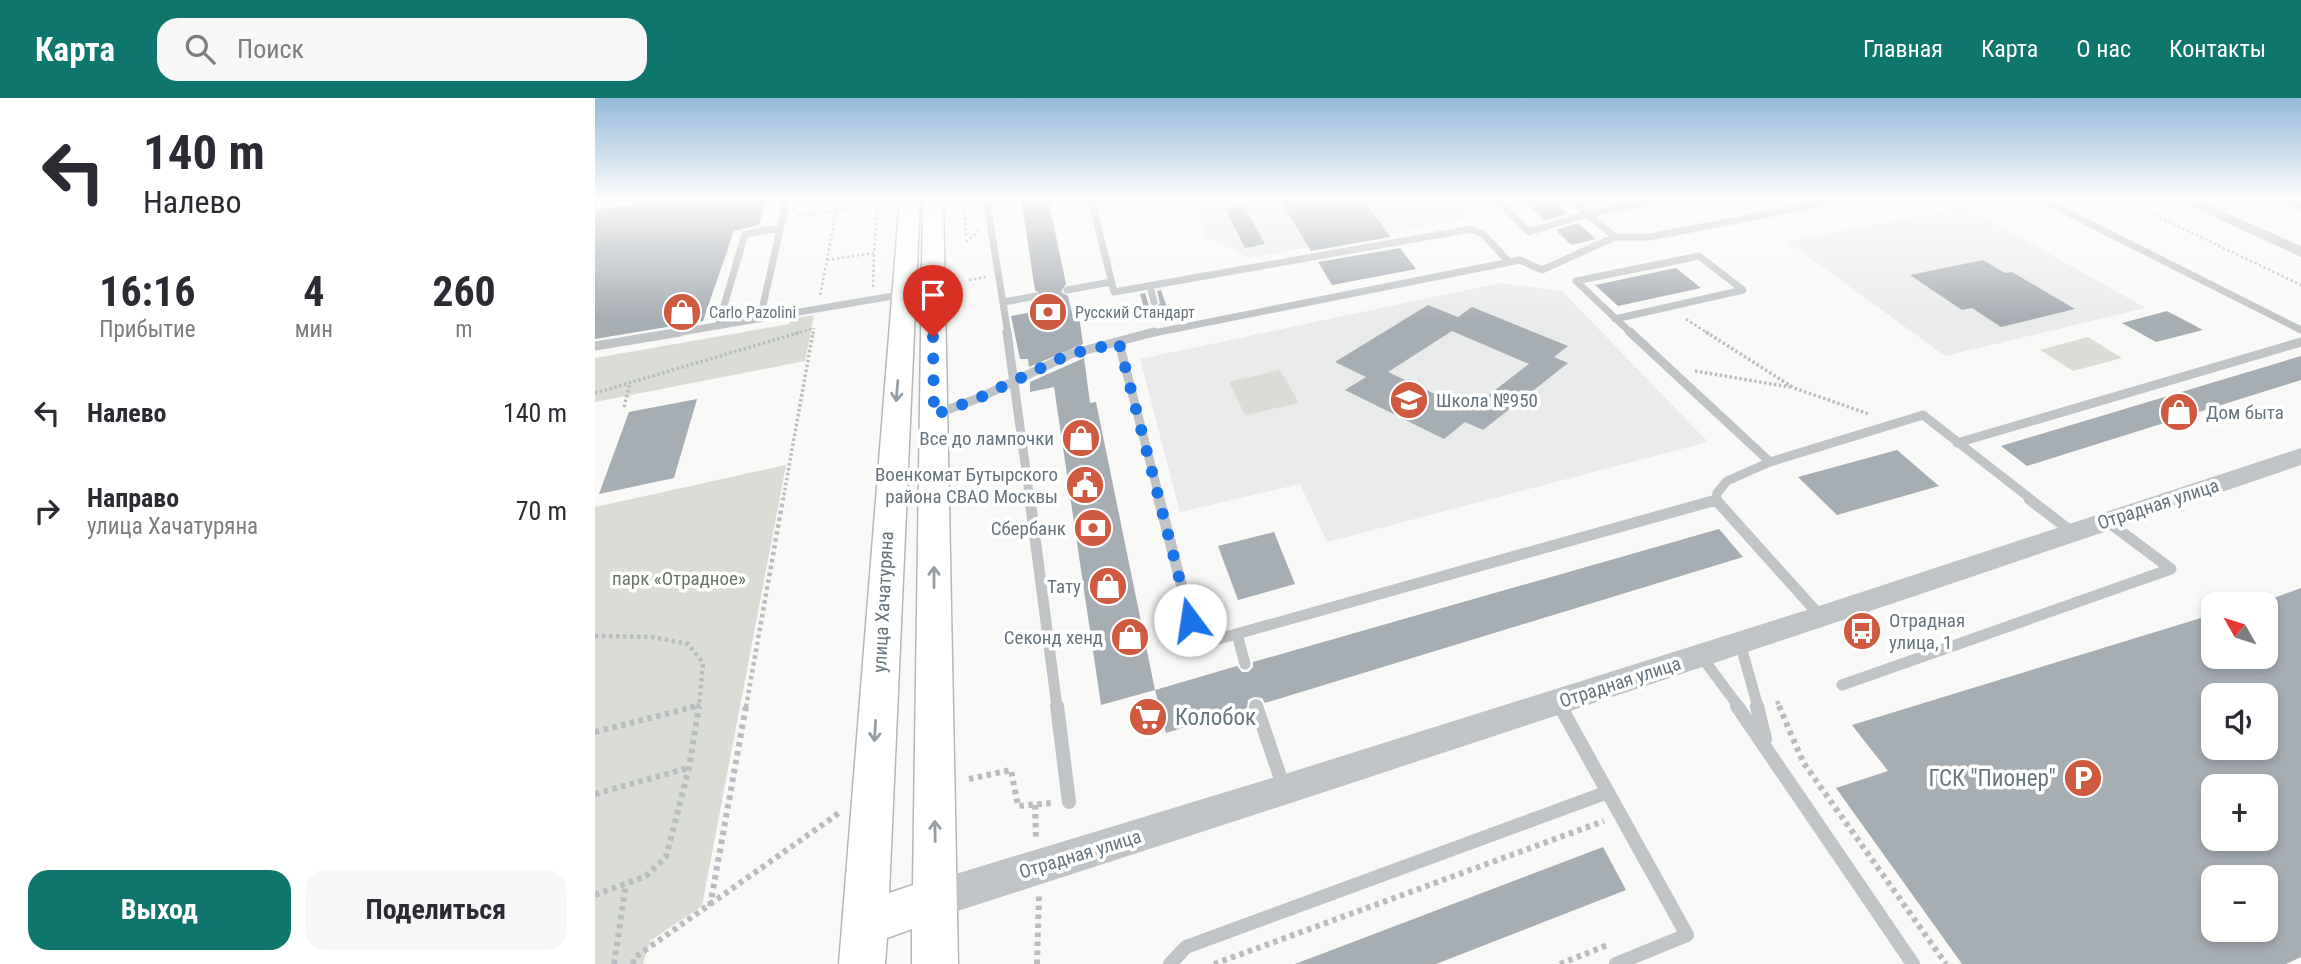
<!DOCTYPE html>
<html lang="ru">
<meta charset="utf-8">
<style>
:root{--surface:#fff;--page:#f7f7f7;--text:#2b2b33;--muted:#7c7c81;--accent:#0f766e}
body{margin:0;font-family:"Roboto Condensed",sans-serif;background:var(--page);color:var(--text);height:100vh;display:flex;flex-direction:column;font-size:26px;white-space:nowrap}
*{box-sizing:border-box;margin:0}
p{font-size:23px;color:var(--muted)}
.icon{flex:none;width:38px;height:38px;fill:none;stroke:currentColor;stroke-width:2;stroke-linecap:round;stroke-linejoin:round}
.map{position:relative;flex:1;overflow:hidden}
.sheet{display:flex;flex-direction:column;background:var(--surface);width:595px}
.sheet>*{flex:none}
.hud{background:#fff;color:var(--text);overflow:hidden}
.needle{width:46px;rotate:309deg}
.tools{position:absolute;left:1606px;top:494px;display:grid;gap:14px}
.tools a{display:grid;place-items:center;width:77px;height:77px;border-radius:14px;background:var(--surface);box-shadow:0 4px 10px #0003;font-size:35px}
.pin{position:absolute;display:grid;place-items:center;width:60px;height:60px;color:#fff;margin:-72px -30px;border-radius:50% 50% 50% 0;rotate:-45deg;box-shadow:0 0 7px #0007}
.pin .icon{rotate:45deg}
.me{position:absolute;width:77px;margin:-38px;rotate:346deg;stroke-linejoin:round;filter:drop-shadow(0 0 5px #0008)}
.turn{display:flex;align-items:center;gap:24px;height:147px;padding:0 28px;font-size:32px}
.turn .icon{width:91px;height:91px;stroke-width:2.5}
.turn b{display:block;font-size:49px;line-height:60px}
.eta{display:flex;justify-content:space-evenly;align-items:center;height:119px;text-align:center}
.eta b{font-size:42px;font-weight:700;line-height:49px}
.action{display:flex;gap:14px;margin-top:auto;padding:14px 28px}
.action a{flex:1;height:80px;border-radius:21px;background:var(--accent);color:#fff;font-size:28px;font-weight:700;line-height:80px;text-align:center}
.action a+a{background:var(--page);color:var(--text)}
ul{padding:0;list-style:none}
li{display:flex;align-items:center;gap:21px;height:98px;padding:0 28px}
li div{flex:1}
li b{display:block;font-size:26px}
li em{font-style:normal}
header{display:flex;align-items:center;gap:42px;box-sizing:border-box;height:98px;padding:0 35px;background:var(--accent);color:#fff}
header strong{font-size:33px}
nav{display:flex;gap:38px;margin-inline-start:auto;font-size:24px}
.search{width:490px;height:63px;background:var(--page);display:flex;align-items:center;gap:18px;box-sizing:border-box;padding:0 24px;border-radius:21px;color:var(--muted);font-size:26px}
main{display:flex;flex:1;min-height:0}
.map>svg:first-child{display:block}
.built{fill:#e9eaea}
.green{fill:#d9ddd6}
.building{fill:#a6adb3;fill-rule:evenodd}
.lines{fill:none;stroke-linecap:round;stroke-linejoin:round}
.secondary-casing{stroke:#b3b8bc;stroke-width:3}
.path-far3{stroke:#babdbf;stroke-width:2.5;stroke-dasharray:2.5 2.5;stroke-linecap:butt}
.path-far2{stroke:#babdbf;stroke-width:3.5;stroke-dasharray:2.5 2.5;stroke-linecap:butt}
.path-far1{stroke:#babdbf;stroke-width:4.5;stroke-dasharray:3.5 3.5;stroke-linecap:butt}
.path{stroke:#babdbf;stroke-width:6;stroke-dasharray:4.5 4.5;stroke-linecap:butt}
.service-far3{stroke:#c0c4c7;stroke-width:7}
.service-far2{stroke:#c0c4c7;stroke-width:9}
.service-far1{stroke:#c0c4c7;stroke-width:11}
.service{stroke:#c0c4c7;stroke-width:14}
.minor{fill:#c0c4c7;fill-rule:evenodd}
.tertiary{fill:#c0c4c7;fill-rule:evenodd}
.secondary{fill:#fff;fill-rule:evenodd}
.oneway{stroke:#949ea5}
.route{stroke:#1a73e8;stroke-width:12;stroke-dasharray:0 21.6}
.labels{text-anchor:middle;dominant-baseline:central;stroke-width:7;stroke-linejoin:round;paint-order:stroke}
.far-poi-label{font-size:16px;fill:#66757e;stroke:#fff;text-anchor:start}
.poi-label{font-size:19px;fill:#66757e;stroke:#fff;text-anchor:end}
.street-label{font-size:19px;fill:#66757e;stroke:#fff}
.park-label{font-size:19px;fill:#697765;stroke:#fff}
.near-poi-label{font-size:23px;fill:#66757e;stroke:#fff;text-anchor:start}
</style>
<header>
<strong>Карта</strong>
<div class="search"><svg class="icon" aria-label="search" viewBox="0 0 24 24"><circle cx="10" cy="10" r="6"/><path d="M15 15l6 6"/></svg>Поиск</div>
<nav><a>Главная</a><a>Карта</a><a>О нас</a><a>Контакты</a></nav>
</header>
<main>
<section class="sheet">
<div class="hud">
<div class="turn"><svg class="icon" aria-label="left" viewBox="0 0 24 24"><path d="M17 20v-9H6M10 6l-5 5 5 5"/></svg><div><b>140 m</b>Налево</div></div>
</div>
<div class="eta">
<div><b>16:16</b><p>Прибытие</p></div>
<div><b>4</b><p>мин</p></div>
<div><b>260</b><p>m</p></div>
</div>
<ul>
<li><svg class="icon" aria-label="left" viewBox="0 0 24 24"><path d="M17 20v-9H6M10 6l-5 5 5 5"/></svg><div><b>Налево</b></div><em>140 m</em></li>
<li><svg class="icon" aria-label="right" viewBox="0 0 24 24"><path d="M7 20v-9h11M14 6l5 5-5 5"/></svg><div><b>Направо</b><p>улица Хачатуряна</p></div><em>70 m</em></li>
</ul>
<div class="action"><a>Выход</a><a>Поделиться</a></div>
</section>
<div class="map">
<svg width="1706" height="866" viewBox="0 0 1706 866">
<rect width="100%" height="100%" fill="#f8f8f6"/>
<!-- built -->
<path class="built" d="M613,100H862L881,119L655,160L611,138L601,102Z
M1371,109L1551,210L1350,258L1192,143Z
M905,185L967,193L1113,344L732,444L705,386L585,414L545,261Z"/>
<!-- green -->
<path class="green" d="M219,217L210,263L0,304V260L194,226L196,221Z
M1493,239L1527,260L1478,273L1445,252Z
M685,272L704,305L650,317L634,284Z
M191,367L107,808L55,843L48,866H0V409Z"/>
<!-- building -->
<path class="building" d="M88,100H172L164,127L139,133L108,223L0,241V112Z
M426,100H453L471,186L466,194L473,198L478,219L484,218L488,246L434,269L433,261H425L416,218L443,213L442,204L447,198L440,192Z
M684,100H767L796,139L716,153Z
M927,100H956L973,116L950,123Z
M649,108L670,146L650,150L630,111Z
M983,125L1001,141L976,147L961,132Z
M805,150L821,171L737,187L723,164Z
M1388,162L1410,175L1417,174L1480,211L1406,229L1377,210L1367,212L1315,177Z
M1081,170L1106,190L1023,208L1000,187Z
M566,192L575,218L553,222L545,196L550,195L554,208L560,210L565,205L562,193Z
M833,207L863,219L877,209L973,248L959,259L973,265L888,332L870,324L849,341L750,292L771,279L740,264ZM857,233L934,266L874,312L793,274Z
M1572,213L1608,232L1561,244L1527,225Z
M1706,258V282L1432,368L1406,348Z
M489,260L495,305L501,304L560,592L506,607L459,289L435,294V284Z
M102,301L79,380L4,396L34,314Z
M1302,352L1344,388L1242,417L1203,379Z
M1124,431L1148,459L670,605L667,600L659,599L653,602L652,610L571,635L560,592L642,568L647,574H653L658,569V564Z
M679,434L700,486L643,502L623,448Z
M1706,490V859L1691,866H1367L1241,690L1293,673L1257,627L1619,516V558H1671V503ZM1619,597H1671V649H1619ZM1619,688H1671V740H1619ZM1619,779H1671V831H1619Z
M1008,749L1031,792L841,866H700Z"/>
<g class="lines">
<!-- secondary casing -->
<g class="secondary-casing">
<path id="secondary" d="M305,100H325L294,795L318,787L328,100H348L363,866H317V831L292,840L290,866H244Z"/>
</g>
<!-- path-far3 -->
<path class="path-far3" d="M369,100L371,139
M1524,100L1706,187
M0,105L35,100
M240,112L283,106L284,100
M203,117L241,114L225,198
M371,144L384,133
M232,162L279,155L283,106
M374,182L391,179
M278,189L279,155
M1091,221L1114,236
M200,236L219,230
M218,236L219,230"/>
<!-- path-far2 -->
<path class="path-far2" d="M1111,234L1199,290L1274,316
M1100,273L1195,289
M0,295L206,234
M29,309L35,286
M188,402L218,234"/>
<!-- path-far1 -->
<path class="path-far1" d="M0,538L57,539L93,546L108,565L104,609
M1182,603L1185,609
M95,609L105,607
M151,609L188,401"/>
<!-- path -->
<path class="path" d="M1184,608L1208,664L1351,866
M0,634L102,608
M374,681L416,672L423,708L457,705
M0,696L93,670
M440,707L441,741
M0,797L51,778L71,759L94,670L104,608
M115,808L151,608
M19,866L31,786
M38,866L39,860L244,715
M442,866L444,798
M619,866L1009,723
M965,866L1015,846"/>
<!-- service-far3 -->
<path class="service-far3" d="M391,100L413,236
M496,100L519,194L876,131L888,136L914,164
M900,100L934,134L992,116L1072,100
M973,100L1020,139
M1444,100L1706,232
M1686,100L1706,109
M981,183L1104,158L1148,192L1020,221
M981,183L1037,236
M555,188L559,204
M472,192L516,184
M409,204L441,198
M165,221L192,100
M123,228L150,136L186,130
M74,236L310,196
M554,236L925,162L947,172L1020,139H1055L1255,100"/>
<!-- service-far2 -->
<path class="service-far2" d="M412,234L435,402
M1035,234L1175,364
M524,245L565,402
M0,248L85,234
M341,316L384,300L476,256L559,234
M1362,345L1706,244
M1121,402L1122,395L1132,383L1175,364L1328,317L1437,402"/>
<!-- service-far1 -->
<path class="service-far1" d="M435,401L462,609
M564,401L602,547L1121,402L1226,519
M1434,401L1477,434
M642,536L650,566
M1145,545L1163,609
M1106,558L1144,609
M1247,587L1576,471L1512,423
M963,604L966,609"/>
<!-- service -->
<path class="service" d="M462,608L474,704
M661,608L689,690
M965,608L1092,837L1021,866
M1142,608L1318,866
M1162,608L1170,641
M575,866L591,849L1013,694"/>
<!-- minor -->
<path class="minor" d="M1578,100H1598L1706,148V159Z"/>
<!-- tertiary -->
<path class="tertiary" d="M1706,350V367C1252,522 798,673 341,820L327,815L321,801L327,787L341,782L690,676L1215,511Z"/>
<!-- secondary -->
<use href="#secondary" class="secondary"/>
</g>
<!-- one-way arrows -->
<defs><path id="oneway-shaft" d="M-6 0H5M1.5-3L5.5 0L1.5 3" fill="none" stroke-width="1.6" stroke-linecap="round" stroke-linejoin="round" transform="scale(1.75)"/></defs>
<g class="oneway">
<use href="#oneway-shaft" transform="translate(302 293) rotate(95)"/>
<use href="#oneway-shaft" transform="translate(339 479) rotate(-90)"/>
<use href="#oneway-shaft" transform="translate(280 633) rotate(93)"/>
<use href="#oneway-shaft" transform="translate(340 733) rotate(-91)"/>
</g>
<!-- sky -->
<linearGradient id="sky" x2="0" y2="1"><stop stop-color="#94bada"/><stop offset="0.45" stop-color="#fcfcfb"/><stop offset="1" stop-color="#fcfcfb" stop-opacity="0"/></linearGradient>
<rect width="1706" height="222" fill="url(#sky)"/>
<g class="lines">
<!-- route -->
<path class="route" d="M338,239L339,317L384,300L475,256L524,245L595,522"/>
</g>
<!-- icons -->
<defs>
<g id="shop-disc" transform="scale(2.0125)"><circle r="9.5" fill="#d05a3f" stroke="#fff"/><path d="M-5-2.5h2.3a2.7 3.5 0 0 1 5.4 0H5L5.5 6h-11ZM-1.5-2.5h3a1.5 2.3 0 0 0-3 0Z" fill="#fff"/></g>
<g id="bank-disc" transform="scale(2.0125)"><circle r="9.5" fill="#d05a3f" stroke="#fff"/><path d="M-6-4H6V4H-6ZM0-2.3a2.3 2.3 0 1 0 0 4.6a2.3 2.3 0 1 0 0-4.6Z" fill="#fff"/></g>
<g id="school-disc" transform="scale(2.0125)"><circle r="9.5" fill="#d05a3f" stroke="#fff"/><path d="M0-5L7-2L0 1L-7-2ZM-4 1L0 2.5L4 1V4Q0 6-4 4Z" fill="#fff"/></g>
<g id="civic-disc" transform="scale(2.0125)"><circle r="9.5" fill="#d05a3f" stroke="#fff"/><path d="M-.6-6.5H3V-4.5H.6V-3L4-1V1h2V6H-6V1h2V-1L-.6-3ZM-1.2 2.5V6h2.4V2.5Z" fill="#fff"/></g>
<g id="bus-disc" transform="scale(2.0125)"><circle r="9.5" fill="#d05a3f" stroke="#fff"/><path d="M-5-6H5V4H4V6H2V4H-2V6H-4V4H-5ZM-3.5-4V0h7V-4ZM-3.5 1.2v1.5H-2V1.2ZM2 1.2v1.5H3.5V1.2Z" fill="#fff"/></g>
<g id="supermarket-disc" transform="scale(2.0125)"><circle r="9.5" fill="#d05a3f" stroke="#fff"/><path d="M-6-5.5h2.5l.6 2H6L4.5 2H-2.5L-4.4-4H-6ZM-1.5 3.2a1.3 1.3 0 1 0 .1 0ZM3 3.2a1.3 1.3 0 1 0 .1 0Z" fill="#fff"/></g>
<g id="parking-disc" transform="scale(2.0125)"><circle r="9.5" fill="#d05a3f" stroke="#fff"/><path d="M-3.5-5.5H1a3.5 3.5 0 0 1 0 7H-1V5.5H-3.5ZM-1-3.4V-.6H.8a1.4 1.4 0 0 0 0-2.8Z" fill="#fff"/></g>
</defs>
<g fill-rule="evenodd">
<use href="#shop-disc" x="87" y="214"/>
<use href="#bank-disc" x="453" y="214"/>
<use href="#school-disc" x="814" y="302"/>
<use href="#shop-disc" x="1584" y="314"/>
<use href="#shop-disc" x="486" y="340"/>
<use href="#civic-disc" x="490" y="387"/>
<use href="#bank-disc" x="498" y="430"/>
<use href="#shop-disc" x="513" y="488"/>
<use href="#bus-disc" x="1267" y="533"/>
<use href="#shop-disc" x="535" y="539"/>
<use href="#supermarket-disc" x="553" y="619"/>
<use href="#parking-disc" x="1488" y="680"/>
</g>
<g class="labels">
<!-- far-poi labels -->
<g class="far-poi-label">
<text x="114" y="214">Carlo Pazolini</text>
<text x="480" y="214">Русский Стандарт</text>
</g>
<!-- poi labels -->
<g class="poi-label">
<text x="841" y="302" text-anchor="start">Школа №950</text>
<text x="1611" y="314" text-anchor="start">Дом быта</text>
<text x="459" y="340">Все до лампочки</text>
<text x="463" y="376">Военкомат Бутырского<tspan x="463" dy="22">района СВАО Москвы</tspan></text>
<text x="471" y="430">Сбербанк</text>
<text x="486" y="488">Тату</text>
<text x="1294" y="522" text-anchor="start">Отрадная<tspan x="1294" dy="22">улица, 1</tspan></text>
<text x="508" y="539">Секонд хенд</text>
</g>
<!-- street labels -->
<g class="street-label">
<text transform="translate(1563 406) rotate(-18)">Отрадная улица</text>
<text transform="translate(288 504) rotate(-87)">улица Хачатуряна</text>
<text transform="translate(1025 584) rotate(-18)">Отрадная улица</text>
<text transform="translate(485 756) rotate(-17)">Отрадная улица</text>
</g>
<!-- park labels -->
<g class="park-label">
<text x="84" y="480">парк «Отрадное»</text>
</g>
<!-- near-poi labels -->
<g class="near-poi-label">
<text x="580" y="619">Колобок</text>
<text x="1461" y="680" text-anchor="end">ГСК "Пионер"</text>
</g>
</g>
</svg>
<div class="tools">
<a><svg class="needle" viewBox="-14 -14 28 28"><path d="M0-13l5 13h-10z" fill="#e53935"/><path d="M0 13l5-13h-10z" fill="#7c7c81"/></svg></a>
<a><svg class="icon" aria-label="sound" viewBox="0 0 24 24"><path d="M4 9h4l5-4v14l-5-4H4zM17 9q2 3 0 6"/></svg></a>
<a>+</a>
<a>−</a>
</div>
<div class="pin" style="left:338px;top:239px;background:#d93025"><svg class="icon" aria-label="arrive" viewBox="0 0 24 24"><path d="M6 21V4h12l-3 4 3 4H6"/></svg></div>
<svg class="me" style="left:595px;top:522px" viewBox="-20 -20 40 40"><circle r="19" fill="#fff"/><path d="M0-13L10 11 0 6-10 11z" fill="#1a73e8"/></svg>
</div>
</main>
